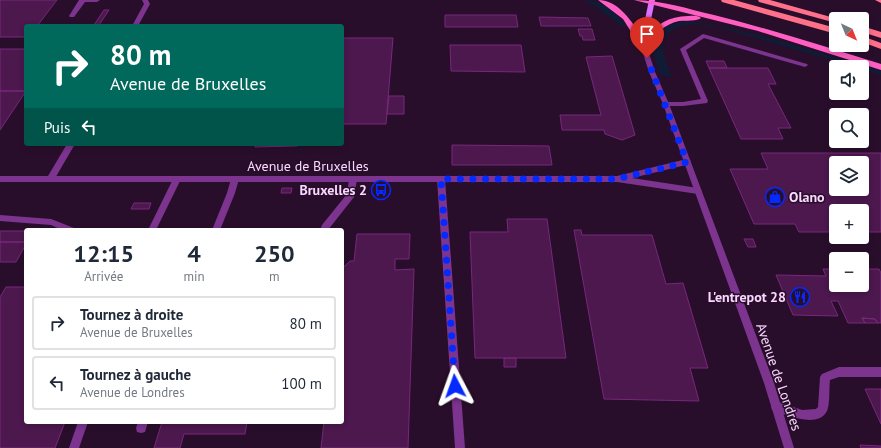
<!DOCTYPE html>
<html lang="fr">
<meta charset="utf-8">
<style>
:root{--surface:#fff;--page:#f2f2f3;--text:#1f2937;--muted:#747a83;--line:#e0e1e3}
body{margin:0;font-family:"PT Sans",sans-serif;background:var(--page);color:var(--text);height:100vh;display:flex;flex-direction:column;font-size:15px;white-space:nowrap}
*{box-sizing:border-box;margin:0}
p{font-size:13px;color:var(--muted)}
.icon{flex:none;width:22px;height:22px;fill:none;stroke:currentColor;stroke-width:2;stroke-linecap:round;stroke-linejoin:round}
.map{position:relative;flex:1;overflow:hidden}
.sheet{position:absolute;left:24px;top:228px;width:320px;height:196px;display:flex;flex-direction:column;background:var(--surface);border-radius:4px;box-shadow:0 2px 6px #0003}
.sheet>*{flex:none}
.banner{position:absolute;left:24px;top:24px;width:320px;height:122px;border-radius:4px;box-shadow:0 2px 6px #0003;background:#00695c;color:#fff;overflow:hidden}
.needle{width:26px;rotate:137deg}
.fabs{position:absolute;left:829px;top:12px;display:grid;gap:8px}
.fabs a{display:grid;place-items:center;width:40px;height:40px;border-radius:4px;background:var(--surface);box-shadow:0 2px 6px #0003;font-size:20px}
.pin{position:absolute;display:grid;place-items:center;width:34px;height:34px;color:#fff;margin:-41px -17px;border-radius:50% 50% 50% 0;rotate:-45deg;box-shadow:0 0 4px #0007}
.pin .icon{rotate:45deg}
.me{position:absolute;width:44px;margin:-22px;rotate:356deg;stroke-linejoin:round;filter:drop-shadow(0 0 3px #0008)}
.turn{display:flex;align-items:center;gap:14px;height:84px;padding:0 20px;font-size:18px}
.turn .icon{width:52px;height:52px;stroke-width:2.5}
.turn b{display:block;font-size:28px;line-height:34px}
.then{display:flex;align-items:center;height:38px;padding:0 20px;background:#0003;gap:8px;font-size:15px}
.eta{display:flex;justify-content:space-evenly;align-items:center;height:68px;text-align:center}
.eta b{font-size:24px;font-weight:700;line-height:28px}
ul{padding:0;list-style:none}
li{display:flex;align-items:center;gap:12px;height:54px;margin:0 8px 6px;padding:0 12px;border:2px solid var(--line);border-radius:4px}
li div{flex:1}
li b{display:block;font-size:15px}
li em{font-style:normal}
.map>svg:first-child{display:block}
.green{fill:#101b36}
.building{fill:#4c184e;stroke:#78277d;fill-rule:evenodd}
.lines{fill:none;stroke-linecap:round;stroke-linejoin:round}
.service{fill:#7c348f;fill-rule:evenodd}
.minor{fill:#7c348f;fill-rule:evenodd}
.tertiary{fill:#7c348f;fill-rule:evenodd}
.secondary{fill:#de6fff;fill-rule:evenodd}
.primary{fill:#ff5fc3;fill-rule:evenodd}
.trunk{fill:#ff708b;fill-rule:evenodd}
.route{stroke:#042aff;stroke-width:7;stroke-dasharray:0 12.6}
.labels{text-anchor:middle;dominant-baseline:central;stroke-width:3;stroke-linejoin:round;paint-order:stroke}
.street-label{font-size:14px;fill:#fad8ff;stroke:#290e2b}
.poi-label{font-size:14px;font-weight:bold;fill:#fad8ff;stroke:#290e2b;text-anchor:end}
</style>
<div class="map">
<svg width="881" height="448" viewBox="0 0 881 448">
<rect width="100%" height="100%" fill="#290e2b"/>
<!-- green -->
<path class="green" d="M584,0C604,0 614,12 627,26L623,27L596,7Z
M685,21C747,28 808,50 868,67L881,71V75L862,69V67H855C822,57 789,48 755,38C734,32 709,23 687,25C682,25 674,28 670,32C656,44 667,64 672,77L660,75C658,67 651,49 651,41C653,29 675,23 685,21Z"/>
<!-- building -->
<path class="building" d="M0,0H57L37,26H26V37H0Z
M104,10H109L99,25H94Z
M445,15H516L518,27H445Z
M539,17L588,18L591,26H541Z
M578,29H592L595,40H583L582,36H580Z
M342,38H393L386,124H342Z
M450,45H521L525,72L451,71Z
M0,49H26V91H0Z
M612,56L635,135L622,140L605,134L604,130H562L560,115H601L586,57Z
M706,61H724L727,68H709Z
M709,68H768L776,84H768L791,128H778L783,139H741Z
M0,91H26L0,130Z
M389,96H404V114H387Z
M256,144H297V146L255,147Z
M452,145L549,146L552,165H452Z
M761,153H881V232H862V211H836V232H799L795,224H754L730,169H768ZM836,163H862V189H836Z
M282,188H292L291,193H281Z
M134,203H151L149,209H131Z
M507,219H547L566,358H475L470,232H508Z
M574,230H581L582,235H652L666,284L683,283L708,368H690L699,401L604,399Z
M0,231H26V241L25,242H0Z
M357,234H410L409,259H395V270L414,269L408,448H321L324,422H342V266H345L350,261H354Z
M744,239H753L756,247H748Z
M0,242H26V244L16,262H0Z
M823,269H836V285H862V269H879L881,273V323H878L875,319L862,318L865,323H848L838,301H831L838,316L793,315L776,275L826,276Z
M6,287H26V422H65L55,448H0V297Z
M862,318L875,319L878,323H865Z
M504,358H516V367H504Z
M865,389H881V424Z
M162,422H247L245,434H184L180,448H154Z
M860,445L881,446V448H861Z"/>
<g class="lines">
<!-- service -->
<path class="service" d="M79,0H100L97,2H85L74,17H70L69,16Z
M142,0H148L150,4L138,26H132L144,4Z
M703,34L807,64L808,65L805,67L704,38L686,50L708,101L707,103L683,106H664L663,104L666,102H683L701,99L680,49Z
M67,144H75L54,180H48L47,178L48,176Z
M177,176L181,179L156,230H148L174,177Z
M235,176L239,179L235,193L220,230H212L227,193L231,179Z
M353,176L357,179L354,197L328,230H320L322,225L347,194L349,179Z
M441,176L445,179L465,448H455L437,179Z
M0,215L51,219L74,228L75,230H62L51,225L0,221Z
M839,367H881V377H839L830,380C829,388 830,405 827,411C818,429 786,415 772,410L771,406L772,402L776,401L802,410L816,409L818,407L820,377L822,374Z
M78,422H88L79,448H69Z
M138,422H148L145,432L141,433L137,432L136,428Z"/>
<!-- minor -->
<path class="minor" d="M687,159L690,160L691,162L690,164L632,178L698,188L702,191L701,193L698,194L617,182H0V176H617Z"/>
<!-- tertiary -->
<path class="tertiary" d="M643,42L646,44L655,72L669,104L774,383L794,448H784L764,383L663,104L649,72L640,44Z"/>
<!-- secondary -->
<path class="secondary" d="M649,0H655L646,44L643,46L640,44Z"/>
<!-- primary -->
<path class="primary" d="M598,0C619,0 633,23 643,39C656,25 669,16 688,16C693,16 697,15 701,18C695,22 686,20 679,21C664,24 655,35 646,46H640L623,19Z
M634,0C661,0 688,9 714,15C770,29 826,47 881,64V70L758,31Z"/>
<!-- trunk -->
<path class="trunk" d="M721,0H734L836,28V34L722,2Z
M758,0H770L838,19H836V23L759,2Z
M875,0H881V3Z
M862,26L881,32V38L862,32Z
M862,36L881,43V49L862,42Z"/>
</g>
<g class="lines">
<!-- route -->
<path class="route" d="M455,386L441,179H617L687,162L647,58"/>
</g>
<!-- icons -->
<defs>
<g id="bus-ring" transform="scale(1)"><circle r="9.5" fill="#290e2b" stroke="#042aff" stroke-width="1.5"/><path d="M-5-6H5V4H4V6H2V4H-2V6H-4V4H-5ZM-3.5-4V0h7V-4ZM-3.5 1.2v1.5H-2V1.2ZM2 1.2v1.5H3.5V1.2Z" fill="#042aff"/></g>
<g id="shop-ring" transform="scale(1)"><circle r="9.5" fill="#290e2b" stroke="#042aff" stroke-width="1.5"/><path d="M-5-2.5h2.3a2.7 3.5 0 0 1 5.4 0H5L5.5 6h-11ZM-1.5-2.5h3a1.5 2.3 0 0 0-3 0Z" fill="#042aff"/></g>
<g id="restaurant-ring" transform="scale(1)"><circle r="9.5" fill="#290e2b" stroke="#042aff" stroke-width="1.5"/><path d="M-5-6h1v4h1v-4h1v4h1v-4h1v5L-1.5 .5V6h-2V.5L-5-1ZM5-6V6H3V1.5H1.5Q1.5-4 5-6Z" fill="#042aff"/></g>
</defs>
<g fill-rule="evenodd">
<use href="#bus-ring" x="381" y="190"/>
<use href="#shop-ring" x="775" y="197"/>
<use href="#restaurant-ring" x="800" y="297"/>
</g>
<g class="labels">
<!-- street labels -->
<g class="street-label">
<text x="308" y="166">Avenue de Bruxelles</text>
<text transform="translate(779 377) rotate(71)">Avenue de Londres</text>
</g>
<!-- poi labels -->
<g class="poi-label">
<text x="367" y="190">Bruxelles 2</text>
<text x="789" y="197" text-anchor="start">Olano</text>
<text x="786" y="297">L'entrepot 28</text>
</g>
</g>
</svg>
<div class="fabs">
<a><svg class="needle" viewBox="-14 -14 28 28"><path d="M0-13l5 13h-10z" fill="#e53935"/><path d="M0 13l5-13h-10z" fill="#747a83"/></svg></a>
<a><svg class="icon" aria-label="sound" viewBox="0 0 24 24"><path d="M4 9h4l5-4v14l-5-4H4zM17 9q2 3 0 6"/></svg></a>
<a><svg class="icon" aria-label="search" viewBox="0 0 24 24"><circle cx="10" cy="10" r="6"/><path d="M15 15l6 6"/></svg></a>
<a><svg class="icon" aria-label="layers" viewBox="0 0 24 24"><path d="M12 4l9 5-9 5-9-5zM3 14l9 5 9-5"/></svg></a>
<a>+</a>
<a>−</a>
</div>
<div class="pin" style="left:647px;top:58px;background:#d93025"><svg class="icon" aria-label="arrive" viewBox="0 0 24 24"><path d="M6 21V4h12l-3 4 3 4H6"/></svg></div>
<svg class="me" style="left:455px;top:386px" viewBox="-20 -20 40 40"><path d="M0-17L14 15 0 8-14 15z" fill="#042aff" stroke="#fff" stroke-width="4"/></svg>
<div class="banner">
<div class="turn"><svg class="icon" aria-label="right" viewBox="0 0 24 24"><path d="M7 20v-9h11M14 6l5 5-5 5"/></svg><div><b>80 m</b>Avenue de Bruxelles</div></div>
<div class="then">Puis<svg class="icon" aria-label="left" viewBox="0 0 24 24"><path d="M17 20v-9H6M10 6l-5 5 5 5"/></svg></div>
</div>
<section class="sheet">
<div class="eta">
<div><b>12:15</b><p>Arrivée</p></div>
<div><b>4</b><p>min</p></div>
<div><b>250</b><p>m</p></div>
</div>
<ul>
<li><svg class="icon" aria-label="right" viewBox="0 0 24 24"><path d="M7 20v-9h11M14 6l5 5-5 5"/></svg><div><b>Tournez à droite</b><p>Avenue de Bruxelles</p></div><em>80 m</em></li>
<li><svg class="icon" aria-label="left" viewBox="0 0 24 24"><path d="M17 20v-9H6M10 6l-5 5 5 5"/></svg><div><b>Tournez à gauche</b><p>Avenue de Londres</p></div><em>100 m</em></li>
</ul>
</section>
</div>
